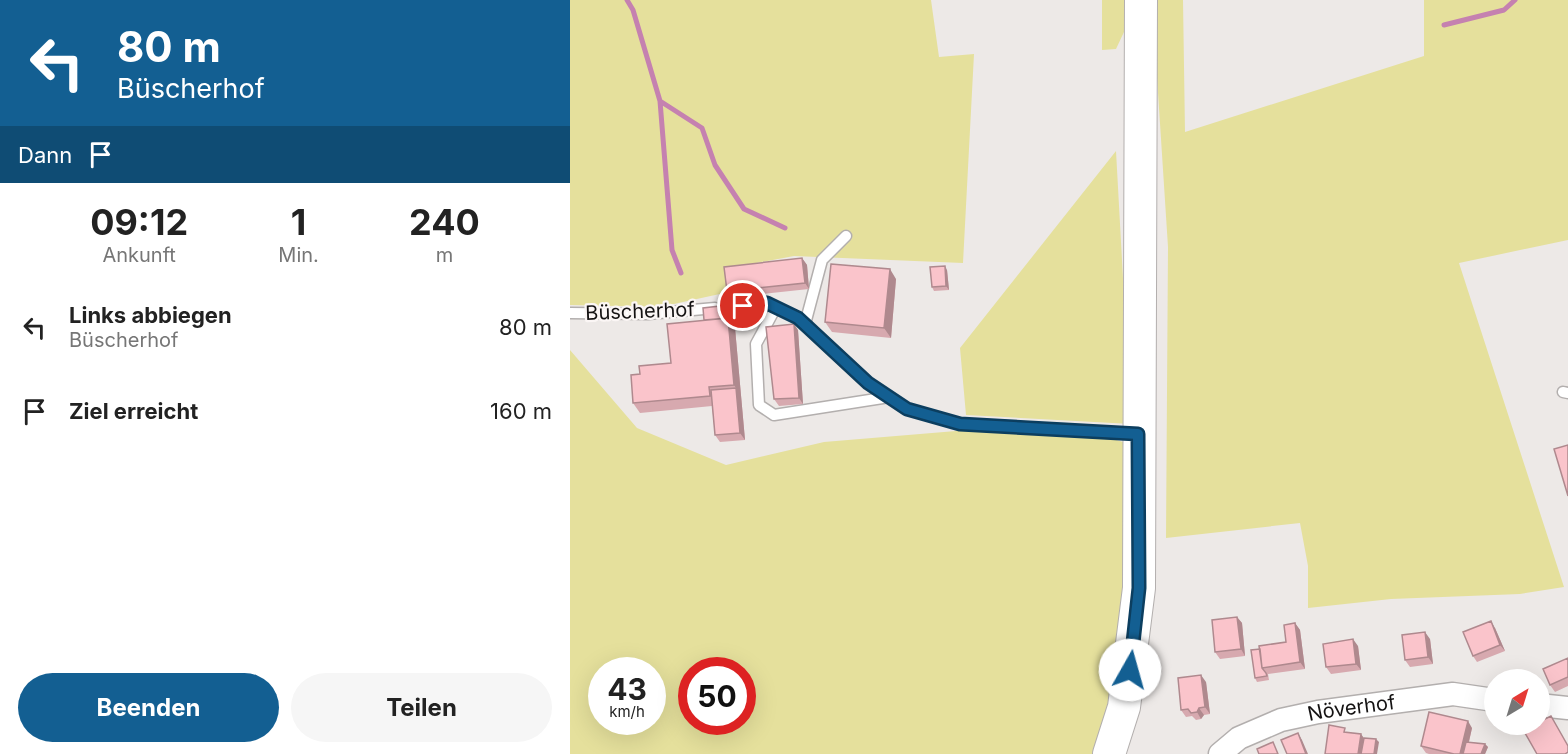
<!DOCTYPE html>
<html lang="de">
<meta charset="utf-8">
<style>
:root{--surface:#fff;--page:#f6f6f6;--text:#222;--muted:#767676;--accent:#135f92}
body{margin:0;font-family:Inter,sans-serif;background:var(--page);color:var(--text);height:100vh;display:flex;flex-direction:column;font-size:22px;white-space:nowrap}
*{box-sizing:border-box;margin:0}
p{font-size:20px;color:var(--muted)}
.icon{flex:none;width:33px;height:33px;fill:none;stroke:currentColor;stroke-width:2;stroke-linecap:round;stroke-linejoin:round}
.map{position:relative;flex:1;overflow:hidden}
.panel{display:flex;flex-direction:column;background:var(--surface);width:570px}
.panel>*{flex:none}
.banner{background:#135f92;color:#fff;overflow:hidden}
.needle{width:39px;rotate:38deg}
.buttons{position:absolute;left:914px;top:669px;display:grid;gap:12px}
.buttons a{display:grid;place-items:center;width:66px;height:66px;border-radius:50%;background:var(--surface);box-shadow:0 6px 24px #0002;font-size:30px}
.speed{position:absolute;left:18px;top:657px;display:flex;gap:12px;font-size:30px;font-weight:700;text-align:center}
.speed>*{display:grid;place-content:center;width:78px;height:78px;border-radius:50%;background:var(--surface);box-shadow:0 6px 24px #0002;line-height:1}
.speed small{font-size:15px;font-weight:400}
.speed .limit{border:9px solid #d22;background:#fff;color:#111}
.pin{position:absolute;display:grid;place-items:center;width:51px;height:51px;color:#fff;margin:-26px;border:3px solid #fff;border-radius:50%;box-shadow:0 2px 6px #0007}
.me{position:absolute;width:66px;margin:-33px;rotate:7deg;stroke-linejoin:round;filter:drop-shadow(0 0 4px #0008)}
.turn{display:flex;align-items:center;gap:21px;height:126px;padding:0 18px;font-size:27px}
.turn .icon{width:78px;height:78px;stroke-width:2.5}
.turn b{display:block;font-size:42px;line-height:51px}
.then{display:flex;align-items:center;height:57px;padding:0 18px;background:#0003;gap:12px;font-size:22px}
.eta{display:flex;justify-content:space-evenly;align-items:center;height:102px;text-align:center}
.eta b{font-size:36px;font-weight:700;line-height:42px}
.cta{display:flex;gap:12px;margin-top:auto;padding:12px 18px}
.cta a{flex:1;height:69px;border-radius:36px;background:var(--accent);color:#fff;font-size:24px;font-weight:700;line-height:69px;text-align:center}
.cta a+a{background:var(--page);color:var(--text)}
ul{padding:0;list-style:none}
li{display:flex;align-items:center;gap:18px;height:84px;padding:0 18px}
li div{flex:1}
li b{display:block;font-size:22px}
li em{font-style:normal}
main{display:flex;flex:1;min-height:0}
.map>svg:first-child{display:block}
.green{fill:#e5e09c;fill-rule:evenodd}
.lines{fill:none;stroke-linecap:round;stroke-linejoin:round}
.stream{stroke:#c581b0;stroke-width:5}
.lane-casing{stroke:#b3afae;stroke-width:13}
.street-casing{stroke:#b3afae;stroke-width:25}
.secondary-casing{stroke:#b3afae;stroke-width:34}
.lane{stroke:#fff;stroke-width:10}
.street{stroke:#fff;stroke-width:22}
.secondary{stroke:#fff;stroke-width:32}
.wall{fill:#d7a9af}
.shaded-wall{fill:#af898e}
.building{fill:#fac4cb;stroke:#af898e;stroke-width:1.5}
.route-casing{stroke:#0c3e5f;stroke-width:15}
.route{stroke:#135f92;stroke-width:10}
.labels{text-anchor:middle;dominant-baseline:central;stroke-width:4.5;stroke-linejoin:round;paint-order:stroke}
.street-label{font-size:20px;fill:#141212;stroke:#fbf6f5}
</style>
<main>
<section class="panel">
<div class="banner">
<div class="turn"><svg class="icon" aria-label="left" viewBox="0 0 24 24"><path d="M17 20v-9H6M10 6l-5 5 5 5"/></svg><div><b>80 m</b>Büscherhof</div></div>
<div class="then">Dann<svg class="icon" aria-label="arrive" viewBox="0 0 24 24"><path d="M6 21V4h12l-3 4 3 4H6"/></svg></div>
</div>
<div class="eta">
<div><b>09:12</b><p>Ankunft</p></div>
<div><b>1</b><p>Min.</p></div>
<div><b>240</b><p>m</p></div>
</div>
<ul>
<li><svg class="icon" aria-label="left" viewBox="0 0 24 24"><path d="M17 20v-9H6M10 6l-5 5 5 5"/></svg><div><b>Links abbiegen</b><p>Büscherhof</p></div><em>80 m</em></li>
<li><svg class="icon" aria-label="arrive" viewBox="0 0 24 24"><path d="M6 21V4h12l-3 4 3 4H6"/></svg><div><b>Ziel erreicht</b></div><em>160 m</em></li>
</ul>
<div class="cta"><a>Beenden</a><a>Teilen</a></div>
</section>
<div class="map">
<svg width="998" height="754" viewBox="0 0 998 754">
<rect width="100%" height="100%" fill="#ede9e7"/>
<!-- green -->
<path class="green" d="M0,0H361L369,57L404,54L393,263L224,256L159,268V292L90,307L0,305Z
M532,0H569L546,49L532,50Z
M582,0H613L615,132L854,56V0H998V240L889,263L994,587L950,594L821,599L738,608V566L730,523L596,538L598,247Z
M546,151L561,424L396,415L390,348Z
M0,350L67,428L156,465L254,442L398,430L529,435L560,444L556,658L527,754H0ZM32,670H82V722H32ZM122,670H172V722H122Z"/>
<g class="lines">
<!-- stream -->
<path class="stream" d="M57,0L63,10L90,101L132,128L145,165L174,209L215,228
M874,25L934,10L945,0
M90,101L102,250L111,273"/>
<!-- lane casing -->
<g class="lane-casing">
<path id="lane" d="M173,306L197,303L228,318L298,383L337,409L390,424L568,434
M206,307L186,344L189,405L204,415L319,397
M0,313L78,314L145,308
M235,324L252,260L276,236
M993,392L998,393"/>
</g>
<!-- street casing -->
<g class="street-casing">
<g id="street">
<path d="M969,705L998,708"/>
<path id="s1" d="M650,754L669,738L711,720L748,712L883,694L924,700"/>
</g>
</g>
<!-- secondary casing -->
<g class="secondary-casing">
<path id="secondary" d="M539,754L554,707L569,588L571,0"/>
</g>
<!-- lane -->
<use href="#lane" class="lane"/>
<!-- street -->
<use href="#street" class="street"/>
<!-- secondary -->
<use href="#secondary" class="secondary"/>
</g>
<!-- wall -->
<path class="wall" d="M232,258L237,265L239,289L162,297L157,291Z
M377,270L379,290L364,291L362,287Z
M326,279L321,338L262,332L255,322Z
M189,309L190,325L165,328L175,440L150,442L145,435L142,406L70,413L63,403L70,374L101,363L134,320Z
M228,330L233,404L209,406L204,399Z
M667,617L672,623L675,656L650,659L645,652Z
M725,623L730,630L735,669L698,674L699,680L687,682L685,678L690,649L716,642Z
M925,628L935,651L907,662L903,656Z
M860,639L863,664L840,667L835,660Z
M788,646L791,670L761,674L756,667Z
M998,658V686L985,692L980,685Z
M636,682L640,714L634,715L631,719L626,720L622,716L616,717L611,710Z
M902,728L899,742L915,744L918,747L915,754H859L856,753L851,746Z"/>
<!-- shaded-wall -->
<path class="shaded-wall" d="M232,258L237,265L239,289L235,283Z
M375,266L377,270L379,290L376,286Z
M320,269L326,279L321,338L314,328Z
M184,302L189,309L190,325L185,319Z
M158,318L165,328L175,440L170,433L166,388L164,385Z
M224,324L228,330L233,404L229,398Z
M667,617L672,623L675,656L671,649Z
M921,621L925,628L935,651L930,645Z
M725,623L730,630L735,669L730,662Z
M855,632L860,639L863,664L858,657Z
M783,639L788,646L791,670L786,664Z
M631,675L636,682L640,714L635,707Z
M629,708L634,715L631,719L627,712Z
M898,721L902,728L896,754H890Z
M728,733L732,740L738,754H736Z
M791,734L796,741L794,754H788Z
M806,739L809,742L807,754H804Z
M915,744L918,747L915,754H911Z"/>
<!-- building -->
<path class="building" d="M232,258L235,283L157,291L154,267Z
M261,264L320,269L314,328L255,322Z
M375,266L376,286L362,287L360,267Z
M184,302L185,319L160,321L158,318L134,320L133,308Z
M158,318L164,385L139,387L140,396L63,403L61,375L70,374L69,366L101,363L97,324Z
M224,324L229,398L204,399L196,327Z
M166,388L170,433L145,435L141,390Z
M998,445V496L984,449Z
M667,617L671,649L645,652L642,620Z
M921,621L930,645L903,656L893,632Z
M725,623L730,662L692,668L689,646L716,642L714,625Z
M855,632L858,657L835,660L832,635Z
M783,639L786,664L756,667L753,644Z
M690,649L692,668L696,673L697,676L685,678L681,650Z
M998,658V677L980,685L973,669Z
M631,675L635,707L629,708L627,712L621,713L618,709L611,710L608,678Z
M859,712L898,721L890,754H884L851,746Z
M981,716L998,746V752L995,754H967L951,726L955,724H969V722Z
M759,725L775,728L774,732L791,734L788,754H755Z
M728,733L736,754H717L711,740Z
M794,738L806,739L804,754H791Z
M703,742L708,754H689L687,749Z
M896,742L915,744L911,754H893Z"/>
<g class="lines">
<!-- route casing -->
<g class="route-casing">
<path id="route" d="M173,306L197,303L228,318L298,383L337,409L390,424L568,434L569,588L560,670"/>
</g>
<!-- route -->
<use href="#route" class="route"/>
</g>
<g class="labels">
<!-- street labels -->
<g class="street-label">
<text transform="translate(70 311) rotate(-2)">Büscherhof</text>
<text stroke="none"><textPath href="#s1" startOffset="142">Növerhof</textPath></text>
</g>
</g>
</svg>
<div class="buttons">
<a><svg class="needle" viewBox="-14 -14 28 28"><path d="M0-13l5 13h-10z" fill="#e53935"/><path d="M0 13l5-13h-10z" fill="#767676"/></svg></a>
</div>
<div class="speed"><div>43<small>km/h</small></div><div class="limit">50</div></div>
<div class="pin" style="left:173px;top:306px;background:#d93025"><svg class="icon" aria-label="arrive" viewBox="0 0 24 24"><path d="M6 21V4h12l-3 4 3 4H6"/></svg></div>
<svg class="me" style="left:560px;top:670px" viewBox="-20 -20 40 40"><circle r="19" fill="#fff"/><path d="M0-13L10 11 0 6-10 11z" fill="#135f92"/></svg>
</div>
</main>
